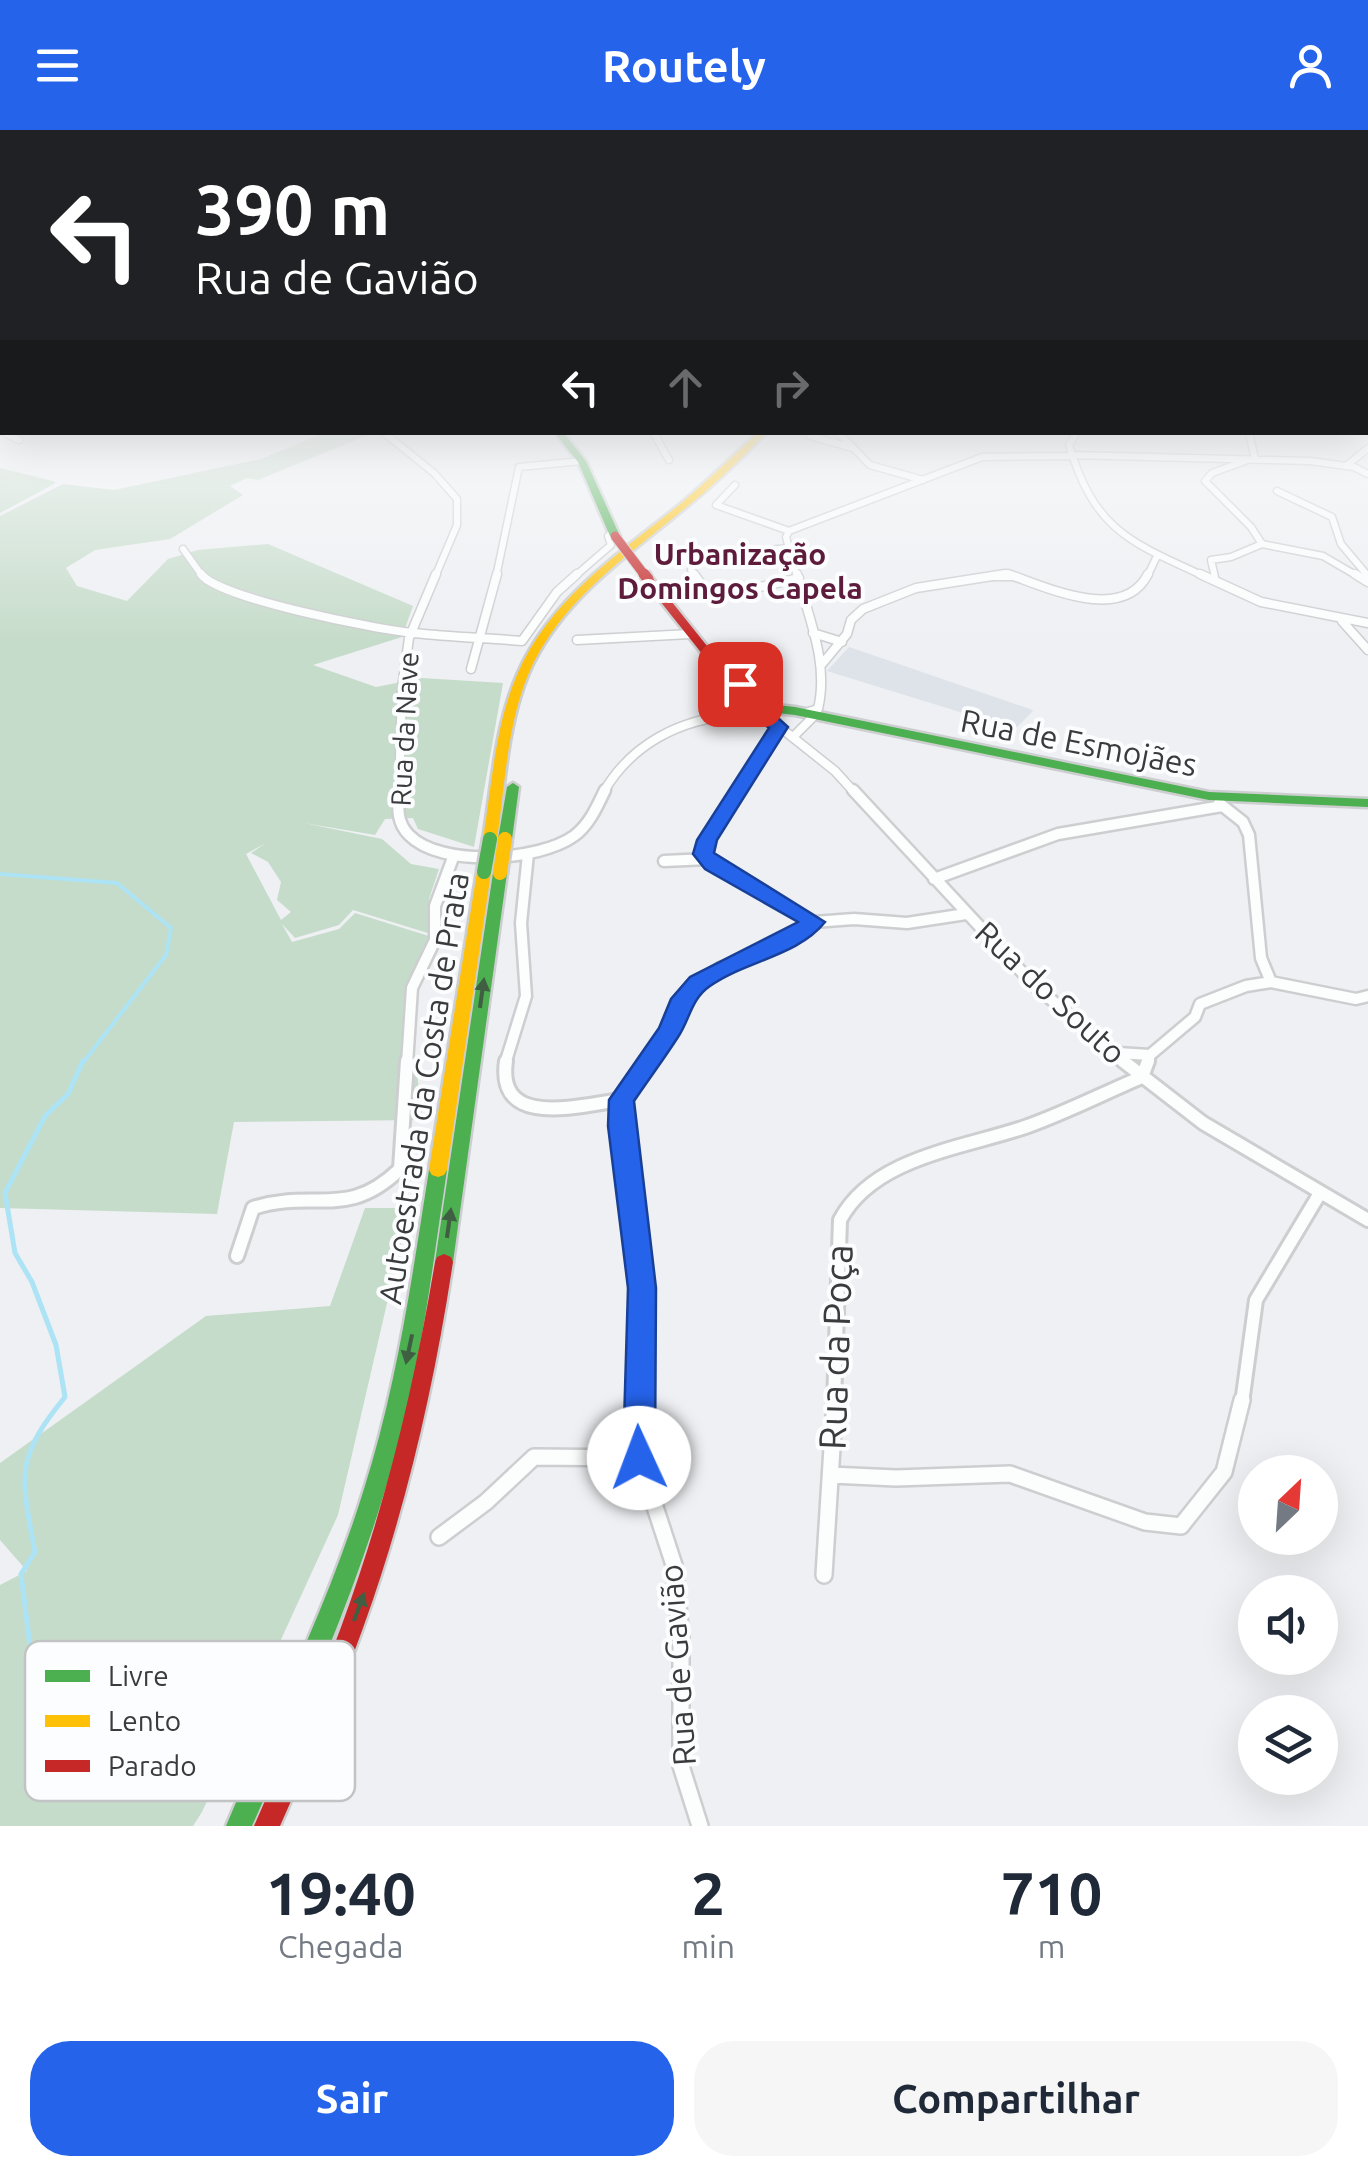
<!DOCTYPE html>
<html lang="pt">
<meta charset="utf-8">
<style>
:root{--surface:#fff;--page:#f6f6f7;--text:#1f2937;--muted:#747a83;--accent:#2563eb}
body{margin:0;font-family:Ubuntu,sans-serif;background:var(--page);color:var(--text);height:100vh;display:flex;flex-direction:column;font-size:38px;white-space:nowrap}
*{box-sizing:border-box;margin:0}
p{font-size:32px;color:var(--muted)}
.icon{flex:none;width:55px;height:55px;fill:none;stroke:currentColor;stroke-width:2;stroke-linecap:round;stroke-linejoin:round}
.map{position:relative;height:1696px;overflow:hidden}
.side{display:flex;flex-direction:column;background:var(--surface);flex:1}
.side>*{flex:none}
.guide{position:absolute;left:0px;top:0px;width:1370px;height:305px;box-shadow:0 10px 40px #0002;background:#202124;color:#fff;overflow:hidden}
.needle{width:65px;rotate:25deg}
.controls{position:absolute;left:1238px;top:1325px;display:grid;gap:20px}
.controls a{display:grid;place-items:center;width:100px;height:100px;border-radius:50%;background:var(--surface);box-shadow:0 10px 40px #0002;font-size:50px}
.pin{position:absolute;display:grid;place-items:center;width:85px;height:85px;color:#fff;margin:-42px;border-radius:20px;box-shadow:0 5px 15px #0006}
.me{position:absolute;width:110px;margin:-55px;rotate:358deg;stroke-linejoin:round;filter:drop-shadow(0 0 8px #0008)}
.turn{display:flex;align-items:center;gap:35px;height:210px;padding:0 30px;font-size:45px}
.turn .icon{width:130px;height:130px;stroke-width:2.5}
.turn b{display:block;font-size:70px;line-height:85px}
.lanes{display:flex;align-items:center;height:95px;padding:0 30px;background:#0003;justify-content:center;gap:50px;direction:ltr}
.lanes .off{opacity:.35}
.eta{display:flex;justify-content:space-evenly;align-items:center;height:170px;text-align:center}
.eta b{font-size:60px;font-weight:600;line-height:70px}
.primary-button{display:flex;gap:20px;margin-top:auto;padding:20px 30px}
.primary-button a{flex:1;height:115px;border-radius:40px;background:var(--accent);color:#fff;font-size:40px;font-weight:600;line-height:115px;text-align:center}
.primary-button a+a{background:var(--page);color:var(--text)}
header{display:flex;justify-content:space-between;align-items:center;height:130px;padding:0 30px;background:var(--accent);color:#fff;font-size:45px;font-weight:600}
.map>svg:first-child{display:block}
.built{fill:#dde3e9}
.green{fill:#c6dcca;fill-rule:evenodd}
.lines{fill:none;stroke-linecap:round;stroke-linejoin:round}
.stream-far1{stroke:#ace3f5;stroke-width:4}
.stream{stroke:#ace3f5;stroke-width:5}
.street-far4-casing{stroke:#ccced0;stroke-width:9}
.street-far3-casing{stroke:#ccced0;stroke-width:11}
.street-far2-casing{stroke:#ccced0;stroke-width:15}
.street-far1-casing{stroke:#ccced0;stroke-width:18}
.street-casing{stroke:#ccced0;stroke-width:20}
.fast-casing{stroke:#ccced0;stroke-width:5}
.slow-casing{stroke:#ccced0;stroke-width:5}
.jam-casing{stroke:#ccced0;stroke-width:5}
.street-far4{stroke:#fcfdfd;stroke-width:6}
.street-far3{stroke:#fcfdfd;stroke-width:8}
.street-far2{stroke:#fcfdfd;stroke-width:10}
.street-far1{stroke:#fcfdfd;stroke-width:12}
.street{stroke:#fcfdfd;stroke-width:15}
.fast{fill:#4caf50;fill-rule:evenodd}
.slow{fill:#ffc107;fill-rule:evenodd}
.jam{fill:#c62828;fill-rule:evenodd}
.fast-bridge-casing{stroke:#ccced0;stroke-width:19;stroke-linecap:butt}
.slow-bridge-casing{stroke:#ccced0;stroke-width:19;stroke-linecap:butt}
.jam-bridge-far1-casing{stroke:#ccced0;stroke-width:11;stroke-linecap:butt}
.jam-bridge-casing{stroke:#ccced0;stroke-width:15;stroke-linecap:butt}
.fast-bridge{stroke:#4caf50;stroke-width:14}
.slow-bridge{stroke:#ffc107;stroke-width:14}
.jam-bridge-far1{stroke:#c62828;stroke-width:9}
.jam-bridge{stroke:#c62828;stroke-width:11}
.oneway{fill:#3f5e42}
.route{fill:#2563eb;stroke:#184099;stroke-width:2.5}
.labels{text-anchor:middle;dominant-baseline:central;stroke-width:8;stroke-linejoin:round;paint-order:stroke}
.far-street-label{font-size:28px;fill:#3a3b3c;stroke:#fcfdff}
.far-neighbourhood-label{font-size:30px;font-weight:bold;fill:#5d1c3b;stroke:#fcfdff}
.street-label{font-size:32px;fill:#3a3b3c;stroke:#fcfdff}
.near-street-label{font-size:38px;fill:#3a3b3c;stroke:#fcfdff}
.key{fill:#fcfdff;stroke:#c2c3c4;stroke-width:2.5}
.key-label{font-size:28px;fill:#3a3b3c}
</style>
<header><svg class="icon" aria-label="menu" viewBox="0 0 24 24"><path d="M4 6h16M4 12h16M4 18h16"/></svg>Routely<svg class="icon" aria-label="person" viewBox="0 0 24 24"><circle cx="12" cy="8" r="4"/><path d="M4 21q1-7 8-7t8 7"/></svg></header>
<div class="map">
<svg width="1368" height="1696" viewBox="0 0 1368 1696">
<rect width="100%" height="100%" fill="#eef0f3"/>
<!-- built -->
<path class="built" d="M849,517L1030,579L1033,581L1015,599L827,541Z"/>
<!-- green -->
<path class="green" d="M312,303H373L258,350L247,348L230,356L243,365L170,409L95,420L66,438L77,456L127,471L168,429L198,420L268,414L413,476L402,507L313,535L376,557L422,548L503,553L474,717L418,699L413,688L385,689L375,705L304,693L382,709L411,734L439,739L429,769L434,773L431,804L353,780L339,795L295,808L282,794L292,812L339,799L355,783L432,807L406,859L423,990L234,992L217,1084L0,1078V386L63,354L114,360L261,329L317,306ZM266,713L251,723L268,732L281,752L277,770L291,782L281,790L246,724Z
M0,338L53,351L56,353L0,383Z
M365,1078H409L338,1385L202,1682L193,1696H0V1455L27,1441L0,1410V1333L206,1186L330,1176Z"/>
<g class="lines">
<!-- stream-far1 -->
<path class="stream-far1" d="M0,744L117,753L171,798L166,825L82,934"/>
<!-- stream -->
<path class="stream" d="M83,931L68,964L45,986L5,1063L15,1123L32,1152L56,1215L65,1267C14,1329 21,1347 35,1422L21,1444L39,1589L63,1626L146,1651L188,1655"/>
<!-- street-far4 casing -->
<g class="street-far4-casing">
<path id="street-far4" d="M3,302L19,310
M383,302L434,343L457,369V395L435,447
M653,302L669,330
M838,302L870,335L923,350
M1077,302L1069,315C1095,401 1130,412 1206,447
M1249,302L1255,329
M810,306L853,318
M1070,325L1310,331L1354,337L1368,344
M1245,331L1212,343L1205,351L1251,397L1262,414L1323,426L1359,447
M1346,336L1368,318
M735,355L716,375L789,401
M1277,361L1332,387L1341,414L1368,446
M789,401L982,327L1070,326
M789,401L786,407L797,447
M183,419L203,447
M496,447L519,337L582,331
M574,447L611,415L608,406L613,402
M696,447L691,440L693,434L728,424L788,418
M988,447H1015
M1147,447L1157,426
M1215,447L1211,430L1231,427L1262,414"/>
</g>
<!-- street-far3 casing -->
<g class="street-far3-casing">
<path id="street-far3" d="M201,444C217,468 379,500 414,503C450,507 486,508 522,511L557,462L577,444
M694,444L707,462
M797,444C809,489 829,533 818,579L805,583
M1008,444C1046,457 1123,494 1148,444
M1200,444L1261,472L1368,493
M1355,444L1368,452
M660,467L747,460L799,448
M1342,491L1368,520
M813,503L842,512
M577,510L690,504
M822,534L847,504L851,490L863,479L916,458L1005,444
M471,539L497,444
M757,579L835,641L855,663
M793,607L815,585
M399,663L402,558L409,508L436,444
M603,663C631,614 680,589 735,585
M737,663L779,597"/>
</g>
<!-- street-far2 casing -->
<g class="street-far2-casing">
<path id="street-far2" d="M399,660C398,677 396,692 409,705C441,738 539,731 574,706C589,695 597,677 605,660
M739,660L707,710L703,724L712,735L814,792
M853,660L1033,854L1126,934
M1219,673L1243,692L1249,705L1261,828L1271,852
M664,731L708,729
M934,749L1058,704L1222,676
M1118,923L1150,925
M407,934L412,858L435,810V776L454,725
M505,934L526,866L521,793L528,724
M646,934L670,900L679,874L698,853L720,838L771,818L814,792L854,789L907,793L966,784
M1147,934L1150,925L1195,887L1200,874L1246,856L1271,852L1356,869L1368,866"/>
</g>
<!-- street-far1 casing -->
<g class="street-far1-casing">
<path id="street-far1" d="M506,931C496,1000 581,975 621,970
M1123,931L1203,993L1368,1090
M1142,947L1148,931
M237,1126L253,1078C315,1058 346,1091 400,1039L407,931
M640,1273L642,1158L621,970L648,931
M834,1273L840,1090C874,1026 966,1018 1028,996C1067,982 1104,963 1142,947
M1242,1273L1256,1170L1320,1063"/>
</g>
<!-- street casing -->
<g class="street-casing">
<path id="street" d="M640,1270L639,1328L674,1435L681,1507V1636L700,1696
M831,1345L896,1348L1010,1344L1145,1392L1181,1396L1224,1342L1242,1270
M439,1407L486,1372L534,1327L639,1328
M824,1445L835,1270"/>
</g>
<!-- fast casing -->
<g class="fast-casing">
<path id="fast" d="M554,302H563L586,331L620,406L618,408L610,406L578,332Z
M723,538L729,541L734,556L720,570L723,577L741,581L758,573L795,577L1209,662L1368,669V677L1209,670L795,585L760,581L742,589L714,583L708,569L722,555L717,541Z
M513,653L519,657L512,709L505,713L498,709L507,657Z
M500,739L507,743L453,1132L451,1137L444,1140L437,1137L435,1132L493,743Z
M438,1033L444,1035L447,1040C433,1131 423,1222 399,1311C364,1444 308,1570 252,1696H226C273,1584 328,1476 364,1359C397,1255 412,1148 429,1040L432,1035Z"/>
</g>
<!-- slow casing -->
<g class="slow-casing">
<path id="slow" d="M758,302H767C741,330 713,356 683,380C625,428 558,473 528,545C507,596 505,655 497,709L495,712H485L483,709C492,654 495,596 517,545C549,470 618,424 679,375C706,352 732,327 758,302Z
M484,738L491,742L447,1040L444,1045L438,1047L432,1045L429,1040L477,742Z"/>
</g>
<!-- jam casing -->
<g class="jam-casing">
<path id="jam" d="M644,447H652L723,536L778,573V577H770L715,540L644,451Z
M444,1124L451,1127L453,1132C434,1257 406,1379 363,1498C339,1565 309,1630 280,1696H254C282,1630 315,1567 340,1500C384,1381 414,1258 435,1132L437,1127Z"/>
</g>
<!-- street-far4 -->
<use href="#street-far4" class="street-far4"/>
<!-- street-far3 -->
<use href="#street-far3" class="street-far3"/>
<!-- street-far2 -->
<use href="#street-far2" class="street-far2"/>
<!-- street-far1 -->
<use href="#street-far1" class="street-far1"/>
<!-- street -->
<use href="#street" class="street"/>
<!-- fast -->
<use href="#fast" class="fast"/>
<!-- slow -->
<use href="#slow" class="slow"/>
<!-- jam -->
<use href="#jam" class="jam"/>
<!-- fast-bridge casing -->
<g class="fast-bridge-casing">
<path id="fast-bridge" d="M484,742L490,709"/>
</g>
<!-- slow-bridge casing -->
<g class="slow-bridge-casing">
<path id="slow-bridge" d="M500,743L505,709"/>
</g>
<!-- jam-bridge-far1 casing -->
<g class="jam-bridge-far1-casing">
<path id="jam-bridge-far1" d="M615,406L646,447"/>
</g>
<!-- jam-bridge casing -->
<g class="jam-bridge-casing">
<path id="jam-bridge" d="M644,444L648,449"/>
</g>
<!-- fast-bridge -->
<use href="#fast-bridge" class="fast-bridge"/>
<!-- slow-bridge -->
<use href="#slow-bridge" class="slow-bridge"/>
<!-- jam-bridge-far1 -->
<use href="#jam-bridge-far1" class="jam-bridge-far1"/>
<!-- jam-bridge -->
<use href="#jam-bridge" class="jam-bridge"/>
</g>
<!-- one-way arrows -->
<defs><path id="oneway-solid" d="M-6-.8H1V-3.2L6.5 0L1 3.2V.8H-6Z" transform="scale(2.5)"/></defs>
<g class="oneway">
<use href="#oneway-solid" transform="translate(482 863) rotate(-82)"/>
<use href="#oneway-solid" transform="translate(449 1093) rotate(-82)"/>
<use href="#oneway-solid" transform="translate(409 1219) rotate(102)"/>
<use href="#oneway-solid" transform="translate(359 1477) rotate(-70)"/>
</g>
<!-- sky -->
<linearGradient id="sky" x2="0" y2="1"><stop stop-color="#90c7ed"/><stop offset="0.54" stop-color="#f7f8fa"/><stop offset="1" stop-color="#f7f8fa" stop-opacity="0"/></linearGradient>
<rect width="1368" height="510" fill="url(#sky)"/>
<!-- route -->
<path class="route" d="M740,548L765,565L768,579L788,597L717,710L714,723L825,792C798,826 745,831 710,856C691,869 690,889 678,907C664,929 648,950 634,971L656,1158L655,1328L650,1338L639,1343L628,1338L623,1328L628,1158L608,996L609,970L659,898L671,869L690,847L798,792L705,739L693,724L697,710L769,598L753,585L750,570L731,554Z"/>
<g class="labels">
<!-- far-street labels -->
<g class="far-street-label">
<text transform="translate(404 599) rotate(-87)">Rua da Nave</text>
</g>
<!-- far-neighbourhood labels -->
<g class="far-neighbourhood-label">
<text x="740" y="424">Urbanização<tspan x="740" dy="34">Domingos Capela</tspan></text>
</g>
<!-- street labels -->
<g class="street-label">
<text transform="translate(1079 612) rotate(11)">Rua de Esmojães</text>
<text transform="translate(1051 862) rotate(43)">Rua do Souto</text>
<text transform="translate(423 958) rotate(-81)">Autoestrada da Costa de Prata</text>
<text transform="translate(677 1535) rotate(-94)">Rua de Gavião</text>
</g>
<!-- near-street labels -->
<g class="near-street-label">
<text transform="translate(835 1217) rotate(-88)">Rua da Poça</text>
</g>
</g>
<!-- legend -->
<rect x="25" y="1511" width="330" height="160" rx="15" class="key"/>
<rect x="45" y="1540" width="45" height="12" fill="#4caf50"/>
<rect x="45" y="1585" width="45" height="12" fill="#ffc107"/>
<rect x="45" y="1630" width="45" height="12" fill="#c62828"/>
<g class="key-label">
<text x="108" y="1556">Livre</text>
<text x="108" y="1601">Lento</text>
<text x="108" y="1646">Parado</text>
</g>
</svg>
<div class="controls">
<a><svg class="needle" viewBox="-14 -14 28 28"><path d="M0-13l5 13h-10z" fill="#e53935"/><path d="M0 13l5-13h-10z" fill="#747a83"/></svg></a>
<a><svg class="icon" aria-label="sound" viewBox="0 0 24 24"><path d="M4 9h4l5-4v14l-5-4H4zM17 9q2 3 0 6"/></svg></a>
<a><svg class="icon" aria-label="layers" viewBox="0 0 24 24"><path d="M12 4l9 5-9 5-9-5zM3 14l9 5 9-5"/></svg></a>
</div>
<div class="pin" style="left:740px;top:554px;background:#d93025"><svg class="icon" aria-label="arrive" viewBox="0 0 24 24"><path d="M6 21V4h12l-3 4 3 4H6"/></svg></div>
<svg class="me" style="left:639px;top:1328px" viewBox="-20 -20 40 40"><circle r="19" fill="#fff"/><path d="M0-13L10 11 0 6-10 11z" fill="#2563eb"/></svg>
<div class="guide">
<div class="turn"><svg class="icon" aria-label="left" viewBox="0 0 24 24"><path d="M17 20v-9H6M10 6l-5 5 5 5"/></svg><div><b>390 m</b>Rua de Gavião</div></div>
<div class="lanes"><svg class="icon" aria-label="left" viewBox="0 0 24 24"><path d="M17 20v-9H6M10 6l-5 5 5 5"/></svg><svg class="icon off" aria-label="ahead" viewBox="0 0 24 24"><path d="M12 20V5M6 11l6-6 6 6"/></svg><svg class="icon off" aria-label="right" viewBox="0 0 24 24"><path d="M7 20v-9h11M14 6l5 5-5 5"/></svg></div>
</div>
</div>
<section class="side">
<div class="eta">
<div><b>19:40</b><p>Chegada</p></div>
<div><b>2</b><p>min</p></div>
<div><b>710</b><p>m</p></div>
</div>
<div class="primary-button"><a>Sair</a><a>Compartilhar</a></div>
</section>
